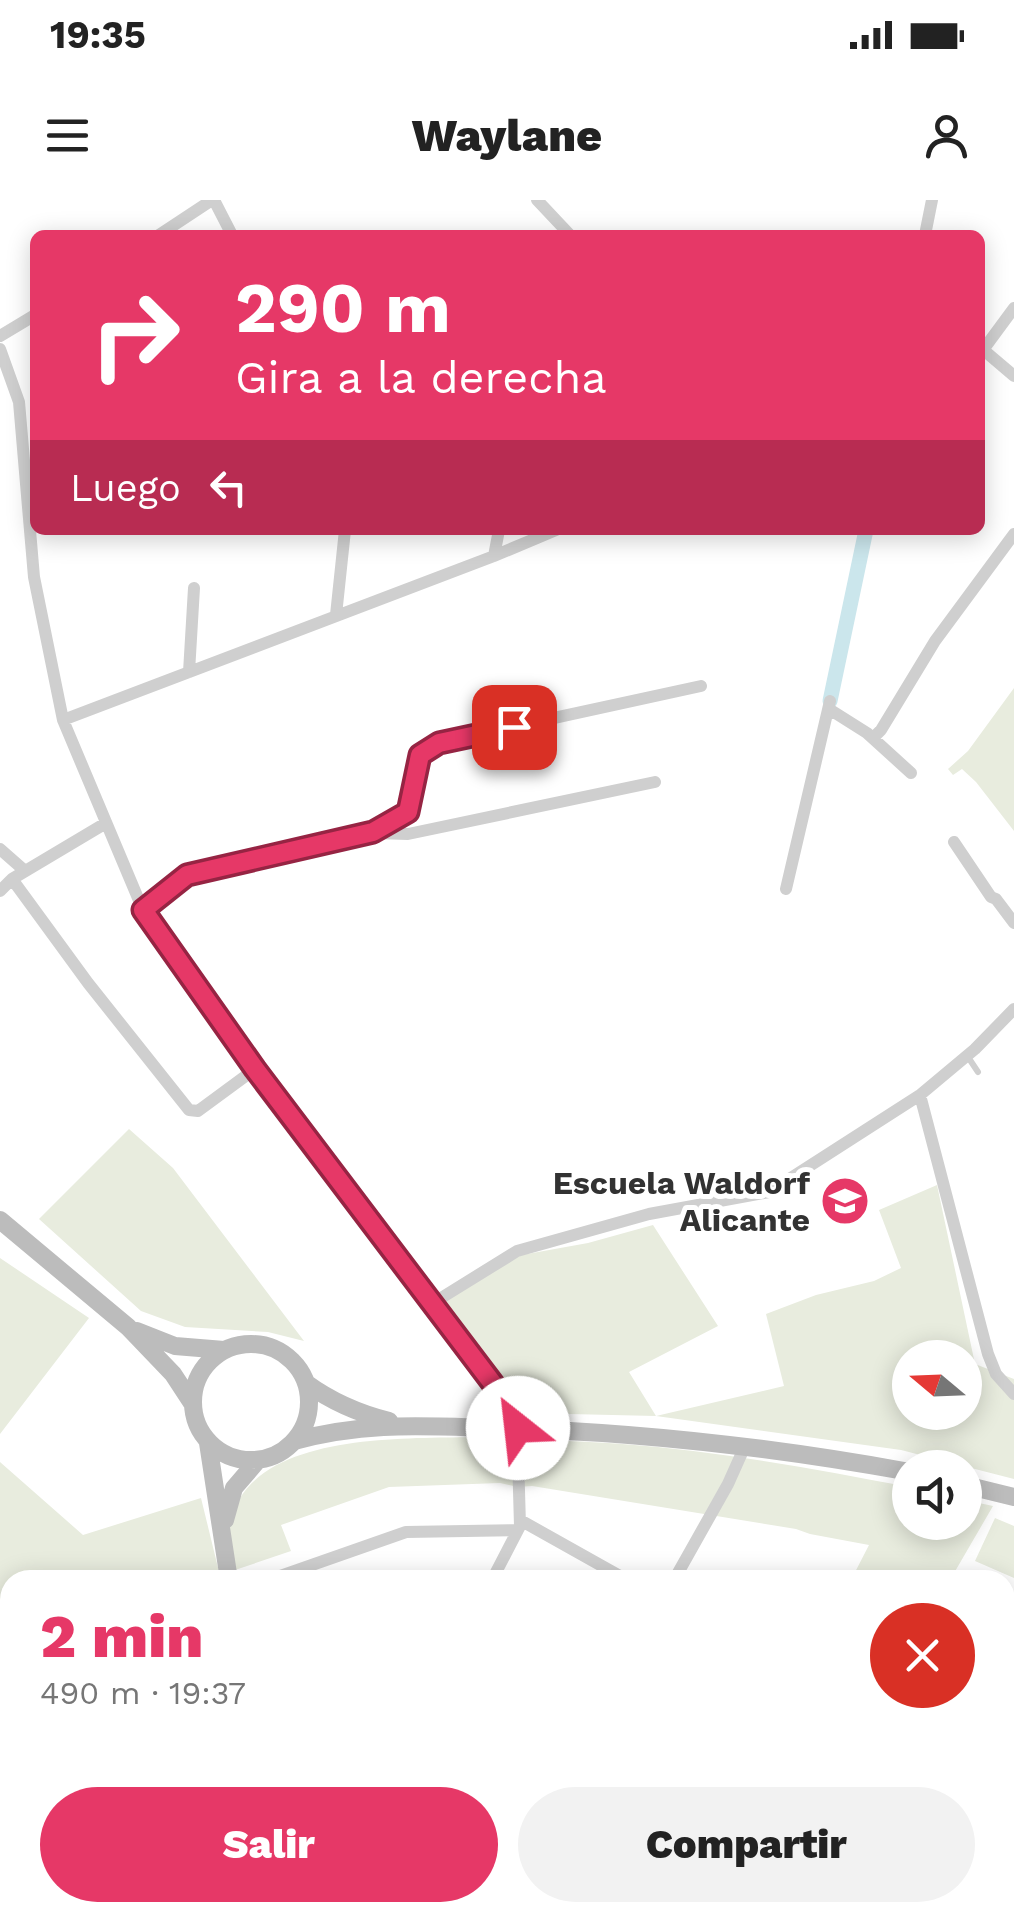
<!DOCTYPE html>
<html lang="es">
<meta charset="utf-8">
<style>
:root{--surface:#fff;--page:#f2f2f2;--text:#222;--muted:#767676;--accent:#e63867}
body{margin:0;font-family:"Work Sans",sans-serif;background:var(--page);color:var(--text);height:100vh;display:flex;flex-direction:column;font-size:38px;white-space:nowrap}
*{box-sizing:border-box;margin:0}
p{font-size:32px;color:var(--muted)}
.icon{flex:none;width:55px;height:55px;fill:none;stroke:currentColor;stroke-width:2;stroke-linecap:round;stroke-linejoin:round}
.map{position:relative;flex:1;overflow:hidden}
.sheet{position:absolute;left:0px;top:1370px;width:1015px;height:352px;display:flex;flex-direction:column;background:var(--surface);border-radius:30px 30px 0 0;box-shadow:0 5px 25px #0003}
.sheet>*{flex:none}
.top-card{position:absolute;left:30px;top:30px;width:955px;height:305px;border-radius:15px;box-shadow:0 5px 25px #0003;background:#e63867;color:#fff;overflow:hidden}
.needle{width:65px;rotate:289deg}
.buttons{position:absolute;left:892px;top:1140px;display:grid;gap:20px}
.buttons a{display:grid;place-items:center;width:90px;height:90px;border-radius:50%;background:var(--surface);box-shadow:0 5px 25px #0003;font-size:50px}
.pin{position:absolute;display:grid;place-items:center;width:85px;height:85px;color:#fff;margin:-42px;border-radius:20px;box-shadow:0 5px 15px #0006}
.me{position:absolute;width:110px;margin:-55px;rotate:331deg;stroke-linejoin:round;filter:drop-shadow(0 0 8px #0008)}
.turn{display:flex;align-items:center;gap:35px;height:210px;padding:0 40px;font-size:45px}
.turn .icon{width:130px;height:130px;stroke-width:2.5}
.turn b{display:block;font-size:70px;line-height:85px}
.then{display:flex;align-items:center;height:95px;padding:0 40px;background:#0003;gap:20px;font-size:38px}
.round{display:grid;place-items:center;flex:none;width:105px;height:105px;border-radius:52px;background:var(--page)}
.head{display:flex;align-items:center;justify-content:space-between;height:170px;padding:0 40px}
h1{font-size:60px;font-weight:800;line-height:75px;color:var(--accent)}
.primary-button{display:flex;gap:20px;margin-top:auto;padding:20px 40px}
.primary-button a{flex:1;height:115px;border-radius:60px;background:var(--accent);color:#fff;font-size:40px;font-weight:800;line-height:115px;text-align:center}
.primary-button a+a{background:var(--page);color:var(--text)}
.status{display:flex;justify-content:space-between;align-items:center;height:70px;padding:0 50px;background:var(--surface);direction:ltr}
.status svg{height:28px;fill:currentColor}
header{display:flex;justify-content:space-between;align-items:center;height:130px;padding:0 40px;background:var(--surface);font-size:45px;font-weight:800}
.map>svg:first-child{display:block}
.green{fill:#e8ecde;fill-rule:evenodd}
.lines{fill:none;stroke-linecap:round;stroke-linejoin:round}
.canal{stroke:#cbe6ec;stroke-width:15}
.lane{stroke:#cfcfcf;stroke-width:6}
.street{stroke:#cfcfcf;stroke-width:12}
.secondary{stroke:#bcbcbc;stroke-width:18}
.route-casing{stroke:#962443;stroke-width:25}
.route{stroke:#e63867;stroke-width:18}
.labels{text-anchor:middle;dominant-baseline:central;stroke-width:10;stroke-linejoin:round;paint-order:stroke}
.poi-label{font-size:32px;font-weight:bold;fill:#323232;stroke:#fff;text-anchor:end}
</style>
<div class="status"><b>19:35</b><svg viewBox="0 0 49 12"><path d="M0 12V9h3v3zM5 12V6h3v6zM10 12V3h3v9zM15 12V0h3v12zM26 1h20v11H26zM47 4h2v5h-2z"/></svg></div>
<header><svg class="icon" aria-label="menu" viewBox="0 0 24 24"><path d="M4 6h16M4 12h16M4 18h16"/></svg>Waylane<svg class="icon" aria-label="person" viewBox="0 0 24 24"><circle cx="12" cy="8" r="4"/><path d="M4 21q1-7 8-7t8 7"/></svg></header>
<div class="map">
<svg width="1014" height="1721" viewBox="0 0 1014 1721">
<rect width="100%" height="100%" fill="#fff"/>
<!-- green -->
<path class="green" d="M1014,488V631L976,582L962,569L953,575L948,569L968,551Z
M129,929L173,968L304,1141L268,1132L185,1127L141,1111L39,1019Z
M937,985L975,1164L1014,1179V1279L901,1250L656,1216L525,1213L444,1100L516,1056L588,1043L653,1025L718,1126L629,1172L656,1216L784,1186L766,1114L816,1095L874,1081L901,1068L879,1010ZM910,1158H965V1212H910Z
M0,1058L89,1118L0,1234Z
M477,1237C525,1241 574,1240 622,1244C719,1251 814,1269 910,1287V1322H965V1300L993,1306L950,1380H851L869,1345L810,1334L796,1329L532,1286L518,1287L500,1283L389,1287L281,1325L291,1351L235,1370C233,1356 227,1337 230,1323C250,1231 404,1239 477,1237Z
M0,1262L83,1335L201,1298L221,1380H10V1565L0,1555Z
M995,1318L1014,1326V1378L975,1361Z"/>
<g class="lines">
<!-- canal -->
<path class="canal" d="M830,501L866,330"/>
<!-- lane -->
<path class="lane" d="M968,857L978,872"/>
<!-- street -->
<path class="street" d="M214,0L232,35
M537,0L570,35
M159,35L212,0
M925,35L932,0
M0,136L35,115
M980,147L1014,176
M0,149L19,202L34,377L63,520L143,710L255,869L512,1209L517,1219L520,1326L492,1380
M983,150L1014,108
M494,356L499,330
M336,415L345,330
M189,472L194,388
M829,509L867,533L911,573
M63,520L494,356L556,330
M873,538L881,530L935,441L1014,334
M376,633L408,634L655,582
M954,642L991,697L996,699L1014,723
M0,649L25,671
M12,679L88,783L189,910L198,911L255,869
M786,689L830,501
M0,691L12,679L106,623
M143,710L187,675L373,633L408,612L419,555L439,543L701,486
M920,895L988,1154L996,1174L1014,1194
M433,1103L517,1051L649,1014L769,992L920,895L975,849L1014,809
M520,1320L627,1380
M269,1380L406,1332L518,1330
M674,1380L728,1284L745,1246
M1005,1576L1014,1578
M1005,1682L1014,1687
M0,1687L10,1667
M177,1712L184,1721
M472,1712L485,1721
M336,1721L341,1712"/>
<!-- secondary -->
<path class="secondary" d="M0,1020L128,1127L173,1174L192,1203
M137,1131L175,1146L224,1150
M193 1202a58 58 0 1 1 116 0a58 58 0 1 1-116 0Z
M306,1183C332,1202 357,1213 389,1221
M294,1241C365,1222 420,1226 492,1228C633,1231 772,1247 910,1272
M208,1243L229,1380
M965,1285L1014,1297
M225,1320L234,1288L258,1260
M645,1712L658,1721
M874,1712L889,1721
M703,1721L708,1712"/>
</g>
<g class="lines">
<!-- route casing -->
<g class="route-casing">
<path id="route" d="M514,527L439,543L420,555L408,612L373,632L187,675L143,710L255,869L512,1209L518,1228"/>
</g>
<!-- route -->
<use href="#route" class="route"/>
</g>
<!-- icons -->
<defs>
<g id="school-disc" transform="scale(2.5)"><circle r="9.5" fill="#e63867" stroke="#fff"/><path d="M0-5L7-2L0 1L-7-2ZM-4 1L0 2.5L4 1V4Q0 6-4 4Z" fill="#fff"/></g>
</defs>
<g fill-rule="evenodd">
<use href="#school-disc" x="845" y="1001"/>
</g>
<g class="labels">
<!-- poi labels -->
<g class="poi-label">
<text x="810" y="983">Escuela Waldorf<tspan x="810" dy="37">Alicante</tspan></text>
</g>
</g>
</svg>
<div class="buttons">
<a><svg class="needle" viewBox="-14 -14 28 28"><path d="M0-13l5 13h-10z" fill="#e53935"/><path d="M0 13l5-13h-10z" fill="#767676"/></svg></a>
<a><svg class="icon" aria-label="sound" viewBox="0 0 24 24"><path d="M4 9h4l5-4v14l-5-4H4zM17 9q2 3 0 6"/></svg></a>
</div>
<div class="pin" style="left:514px;top:527px;background:#d93025"><svg class="icon" aria-label="arrive" viewBox="0 0 24 24"><path d="M6 21V4h12l-3 4 3 4H6"/></svg></div>
<svg class="me" style="left:518px;top:1228px" viewBox="-20 -20 40 40"><circle r="19" fill="#fff"/><path d="M0-13L10 11 0 6-10 11z" fill="#e63867"/></svg>
<div class="top-card">
<div class="turn"><svg class="icon" aria-label="right" viewBox="0 0 24 24"><path d="M7 20v-9h11M14 6l5 5-5 5"/></svg><div><b>290 m</b>Gira a la derecha</div></div>
<div class="then">Luego<svg class="icon" aria-label="left" viewBox="0 0 24 24"><path d="M17 20v-9H6M10 6l-5 5 5 5"/></svg></div>
</div>
<section class="sheet">
<div class="head"><div><h1>2 min</h1><p>490 m · 19:37</p></div><a class="round" style="background:#d93025;color:#fff"><svg class="icon" aria-label="close" viewBox="0 0 24 24"><path d="M6 6l12 12M18 6L6 18"/></svg></a></div>
<div class="primary-button"><a>Salir</a><a>Compartir</a></div>
</section>
</div>
